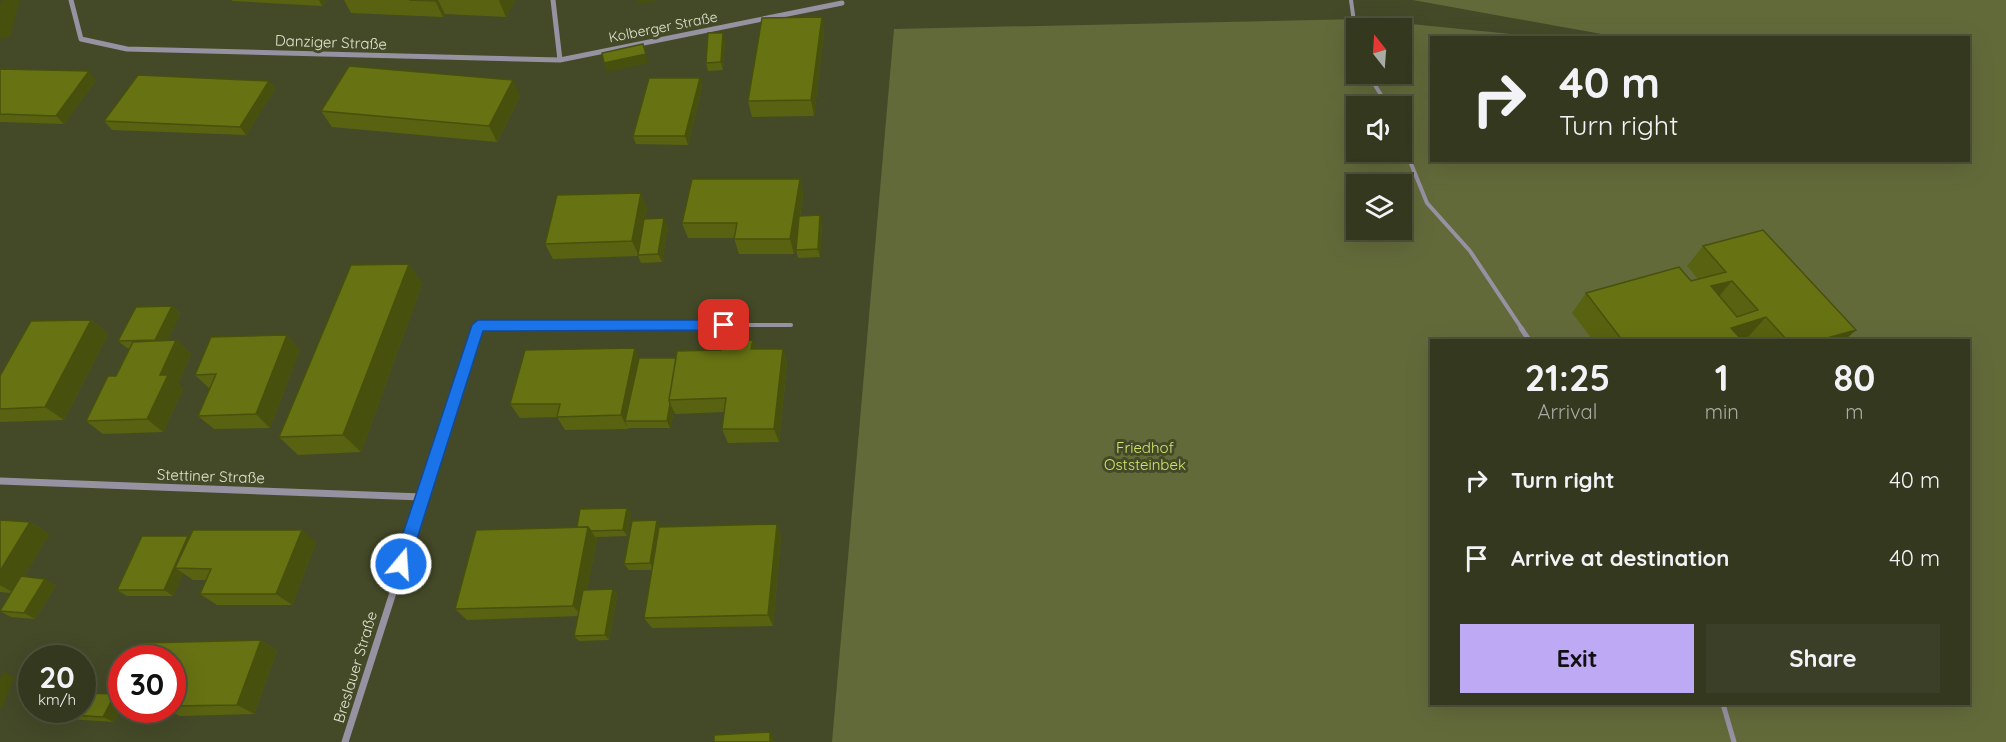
<!DOCTYPE html>
<meta charset="utf-8">
<style>
:root{--surface:#33381e;--page:#3b3f27;--text:#f1f3f6;--muted:#a9aca4;--line:#4e523c;--accent:#bea9f5}
body{margin:0;font-family:Quicksand,sans-serif;background:var(--page);color:var(--text);height:100vh;display:flex;flex-direction:column;font-size:22px;white-space:nowrap}
*{box-sizing:border-box;margin:0}
p{font-size:20px;color:var(--muted)}
.icon{flex:none;width:33px;height:33px;fill:none;stroke:currentColor;stroke-width:2;stroke-linecap:round;stroke-linejoin:round}
.map{position:relative;flex:1;overflow:hidden}
.details{position:absolute;left:1430px;top:339px;width:540px;height:366px;display:flex;flex-direction:column;background:var(--surface);border-radius:0px;box-shadow:0 6px 24px #0002,0 0 0 2px var(--line)}
.details>*{flex:none}
.top-card{position:absolute;left:1430px;top:36px;width:540px;height:126px;border-radius:0px;box-shadow:0 6px 24px #0002,0 0 0 2px var(--line);background:#33381e;color:var(--text);overflow:hidden}
.needle{width:39px;rotate:343deg}
.tools{position:absolute;left:1346px;top:18px;display:grid;gap:12px}
.tools a{display:grid;place-items:center;width:66px;height:66px;border-radius:0px;background:var(--surface);box-shadow:0 6px 24px #0002,0 0 0 2px var(--line);font-size:30px}
.speed{position:absolute;left:18px;top:645px;display:flex;gap:12px;font-size:30px;font-weight:700;text-align:center}
.speed>*{display:grid;place-content:center;width:78px;height:78px;border-radius:50%;background:var(--surface);box-shadow:0 6px 24px #0002,0 0 0 2px var(--line);line-height:1}
.speed small{font-size:15px;font-weight:400}
.speed .limit{border:9px solid #d22;background:#fff;color:#111}
.pin{position:absolute;display:grid;place-items:center;width:51px;height:51px;color:#fff;margin:-26px;border-radius:12px;box-shadow:0 3px 9px #0006}
.me{position:absolute;width:66px;margin:-33px;rotate:18deg;stroke-linejoin:round;filter:drop-shadow(0 0 4px #0008)}
.turn{display:flex;align-items:center;gap:21px;height:126px;padding:0 30px;font-size:27px}
.turn .icon{width:78px;height:78px;stroke-width:2.5}
.turn b{display:block;font-size:42px;line-height:51px}
.eta{display:flex;justify-content:space-evenly;align-items:center;height:102px;text-align:center}
.eta b{font-size:36px;font-weight:700;line-height:42px}
.cta{display:flex;gap:12px;margin-top:auto;padding:12px 30px}
.cta a{flex:1;height:69px;border-radius:0px;background:var(--accent);color:#111;font-size:24px;font-weight:700;line-height:69px;text-align:center}
.cta a+a{background:var(--page);color:var(--text)}
ul{padding:0;list-style:none}
li{display:flex;align-items:center;gap:18px;height:78px;padding:0 30px}
li div{flex:1}
li b{display:block;font-size:22px}
li em{font-style:normal}
.map>svg:first-child{display:block}
.green{fill:#636a3a;fill-rule:evenodd}
.lines{fill:none;stroke-linecap:round;stroke-linejoin:round}
.service-far1{stroke:#9692a2;stroke-width:4}
.service{stroke:#9692a2;stroke-width:5}
.minor-far1{stroke:#9692a2;stroke-width:5}
.minor{stroke:#9692a2;stroke-width:7}
.wall{fill:#596210}
.shaded-wall{fill:#48500d}
.building{fill:#677213;stroke:#48500d;stroke-width:1.5;fill-rule:evenodd}
.route{fill:#1a73e8;stroke:#114b97;stroke-width:1.5}
.labels{text-anchor:middle;dominant-baseline:central;stroke-width:6;stroke-linejoin:round;paint-order:stroke}
.far-street-label{font-size:14px;fill:#e1e5d2;stroke:#444a28}
.street-label{font-size:15px;fill:#e1e5d2;stroke:#444a28}
.park-label{font-size:15px;fill:#d3e46f;stroke:#444a28}
</style>
<div class="map">
<svg width="2006" height="742" viewBox="0 0 2006 742">
<rect width="100%" height="100%" fill="#444a28"/>
<!-- green -->
<path class="green" d="M1413,0H2006V742H832L894,29L1361,19L1542,37L1431,38V160H1968V38L1618,37ZM1356,28H1401V74H1356ZM1356,106H1401V152H1356ZM1356,184H1401V230H1356ZM1431,340H1968V704H1431Z"/>
<g class="lines">
<!-- service-far1 -->
<path class="service-far1" d="M1351,0L1356,36
M1368,74L1388,106
M1401,139L1427,203L1470,251L1522,329
M479,325H791"/>
<!-- service -->
<path class="service" d="M1521,328L1529,340
M1723,704L1734,742"/>
<!-- minor-far1 -->
<path class="minor-far1" d="M71,0L81,39L127,49L560,60L842,3
M553,0L560,60
M478,329L479,325"/>
<!-- minor -->
<path class="minor" d="M0,481L422,497
M345,742L478,328"/>
</g>
<!-- wall -->
<path class="wall" d="M232,0H326L322,6L232,1Z
M344,0H515L506,17L445,14L443,17L351,13Z
M822,17L824,33L814,116L752,117L748,101Z
M725,41L723,70L708,71L706,63Z
M0,69L96,80L64,124L0,122Z
M700,78L702,87L688,145L636,144L633,136Z
M269,81L275,89L246,135L112,130L104,121Z
M520,96L497,142L332,127L321,111Z
M800,179L803,195L800,216L822,223L820,257L798,258L796,250L798,229L794,254H739L734,238H688L682,223Z
M641,193L647,209L645,219L668,227L662,262L641,263L638,256L553,259L545,244Z
M1703,246L1845,340H1751L1748,337L1741,339L1742,340H1593L1572,313L1586,293L1691,281L1698,279L1687,266Z
M409,264L422,284L361,452L298,455L279,437Z
M172,306L180,314L167,340H176L191,354L178,384L183,389L163,432L103,434L86,421L116,376L130,348H127L118,341Z
M91,320L108,334L64,420L0,422V376Z
M753,340L755,349H783L787,363L779,442L728,443L722,429L725,412L675,414L674,411L670,428H629L628,429L565,430L557,417L520,418L510,404L639,358H676L721,350Z
M300,349L270,428L214,429L198,416L210,389L195,375Z
M627,508L631,514L627,536L596,537L597,539L587,590L613,589L617,595L609,640L579,641L574,636L578,616L467,620L455,609L577,527Z
M0,520L30,522L49,534L24,576L56,585L35,619L11,617L0,611L11,593L0,592Z
M661,527L781,536L773,626L652,628L644,618L652,570H629L624,564Z
M189,537L316,542L292,605H217L200,594L206,580H193L183,573L173,596H127L117,590Z
M261,640L277,651L254,714L180,716L167,710H172V658Z
M115,694L122,697V707L114,722L67,719L56,714Z"/>
<!-- shaded-wall -->
<path class="shaded-wall" d="M2,0H20L10,37L0,39V5Z
M319,0H326L322,6Z
M436,0H438L445,14L443,17L435,1Z
M499,0H515L506,17L499,1Z
M638,0H659L639,4Z
M822,17L824,33L814,116L811,100Z
M723,33L725,41L723,70L721,62Z
M643,44L648,63L607,72L604,63Z
M89,71L96,80L64,124L56,116Z
M700,78L702,87L688,145L685,136Z
M513,80L520,96L497,142L489,126Z
M269,81L275,89L246,135L240,127Z
M800,179L803,195L794,254L790,239Z
M641,193L647,209L639,256L632,241Z
M820,215L822,223L820,257L818,249Z
M664,218L668,227L662,262L658,254Z
M409,264L422,284L361,452L343,435Z
M1732,281L1715,301L1711,286Z
M172,306L180,314L164,347L155,340Z
M1766,317L1748,337L1735,340L1731,328Z
M91,320L108,334L64,420L45,407Z
M1856,330L1845,340H1820Z
M287,335L300,349L270,428L256,414Z
M176,340L191,354L178,384L183,389L163,432L147,419L160,375Z
M753,340L757,355L751,349Z
M635,348L641,363L625,421L628,429L621,415Z
M783,349L787,363L779,442L774,429Z
M670,404L674,411L670,428L667,421Z
M627,508L631,514L627,536L623,530Z
M657,520L661,527L654,570L650,563Z
M30,522L49,534L14,593L0,585V571Z
M777,524L781,536L773,626L768,615Z
M588,527L597,539L582,616L573,606Z
M302,530L316,542L292,605L276,594Z
M188,536L197,543L175,568L183,573L173,596L164,590Z
M45,579L56,585L35,619L24,613Z
M613,589L617,595L609,640L605,635Z
M261,640L277,651L254,714L237,705Z
M3,672L14,677L2,708L0,707V679Z
M115,694L122,697V707L114,722L103,717Z
M770,732L773,737V742H770Z"/>
<!-- building -->
<path class="building" d="M409,0H436L435,1Z
M822,17L811,100L748,101L762,18Z
M708,33H723L721,62L706,63Z
M643,44L646,54L604,63L602,53Z
M349,66L513,80L489,126L321,111Z
M0,69L89,71L56,116L0,114Z
M138,75L269,81L240,127L104,121Z
M649,78H700L685,136H633Z
M692,179H800L790,239H734L737,223H682Z
M641,193L632,241L545,244L557,195Z
M820,215L818,249L796,250L799,216Z
M664,218L658,254L638,255L644,219Z
M1763,230L1856,330L1820,340H1787L1766,317L1731,328L1742,340H1622L1586,293L1679,267L1691,281L1726,272L1703,246ZM1732,281L1758,310L1737,317L1711,286Z
M409,264L343,435L279,437L351,265Z
M172,306L155,340L118,341L136,307Z
M91,320L45,407L0,409V376L31,321Z
M287,335L256,414L198,416L216,374L195,375L211,337Z
M176,340L160,375H168L147,419L86,421L108,376H116L133,342Z
M753,340L751,349H783L774,429H722L726,398L669,400L677,351L721,350L722,341Z
M635,348L621,415L557,417L560,404H510L525,350Z
M639,358H676L669,400L670,404L667,421H625Z
M627,508L623,530L591,531L588,527H577L580,509Z
M0,520L30,522L0,571Z
M657,520L650,563L624,564L632,521Z
M777,524L768,615L644,618L659,527Z
M588,527L573,606L455,609L476,530Z
M193,530H302L276,594H200L211,569L175,568Z
M142,536H188L164,590H117Z
M21,576L45,579L24,613L0,611Z
M613,589L605,635L574,636L583,590Z
M261,640L237,705L172,706V658H136L143,643Z
M82,693L115,694L103,717L56,714L58,710H82Z
M770,732V742H714V735Z"/>
<!-- route -->
<path class="route" d="M478,320H724L731,325L724,330L483,331L409,564L406,569L401,571L396,569L393,564L472,325Z"/>
<g class="labels">
<!-- far-street labels -->
<g class="far-street-label">
<text transform="translate(663 27) rotate(-11)">Kolberger Straße</text>
</g>
<!-- street labels -->
<g class="street-label">
<text transform="translate(331 42) rotate(2)">Danziger Straße</text>
<text transform="translate(211 476) rotate(2)">Stettiner Straße</text>
<text transform="translate(355 667) rotate(-73)">Breslauer Straße</text>
</g>
<!-- park labels -->
<g class="park-label">
<text x="1145" y="447">Friedhof<tspan x="1145" dy="17">Oststeinbek</tspan></text>
</g>
</g>
</svg>
<div class="tools">
<a><svg class="needle" viewBox="-14 -14 28 28"><path d="M0-13l5 13h-10z" fill="#e53935"/><path d="M0 13l5-13h-10z" fill="#a9aca4"/></svg></a>
<a><svg class="icon" aria-label="sound" viewBox="0 0 24 24"><path d="M4 9h4l5-4v14l-5-4H4zM17 9q2 3 0 6"/></svg></a>
<a><svg class="icon" aria-label="layers" viewBox="0 0 24 24"><path d="M12 4l9 5-9 5-9-5zM3 14l9 5 9-5"/></svg></a>
</div>
<div class="speed"><div>20<small>km/h</small></div><div class="limit">30</div></div>
<div class="pin" style="left:724px;top:325px;background:#d93025"><svg class="icon" aria-label="arrive" viewBox="0 0 24 24"><path d="M6 21V4h12l-3 4 3 4H6"/></svg></div>
<svg class="me" style="left:401px;top:564px" viewBox="-20 -20 40 40"><circle r="17" fill="#1a73e8" stroke="#fff" stroke-width="3"/><path d="M0-11L8 9 0 5-8 9z" fill="#fff"/></svg>
<div class="top-card">
<div class="turn"><svg class="icon" aria-label="right" viewBox="0 0 24 24"><path d="M7 20v-9h11M14 6l5 5-5 5"/></svg><div><b>40 m</b>Turn right</div></div>
</div>
<section class="details">
<div class="eta">
<div><b>21:25</b><p>Arrival</p></div>
<div><b>1</b><p>min</p></div>
<div><b>80</b><p>m</p></div>
</div>
<ul>
<li><svg class="icon" aria-label="right" viewBox="0 0 24 24"><path d="M7 20v-9h11M14 6l5 5-5 5"/></svg><div><b>Turn right</b></div><em>40 m</em></li>
<li><svg class="icon" aria-label="arrive" viewBox="0 0 24 24"><path d="M6 21V4h12l-3 4 3 4H6"/></svg><div><b>Arrive at destination</b></div><em>40 m</em></li>
</ul>
<div class="cta"><a>Exit</a><a>Share</a></div>
</section>
</div>
